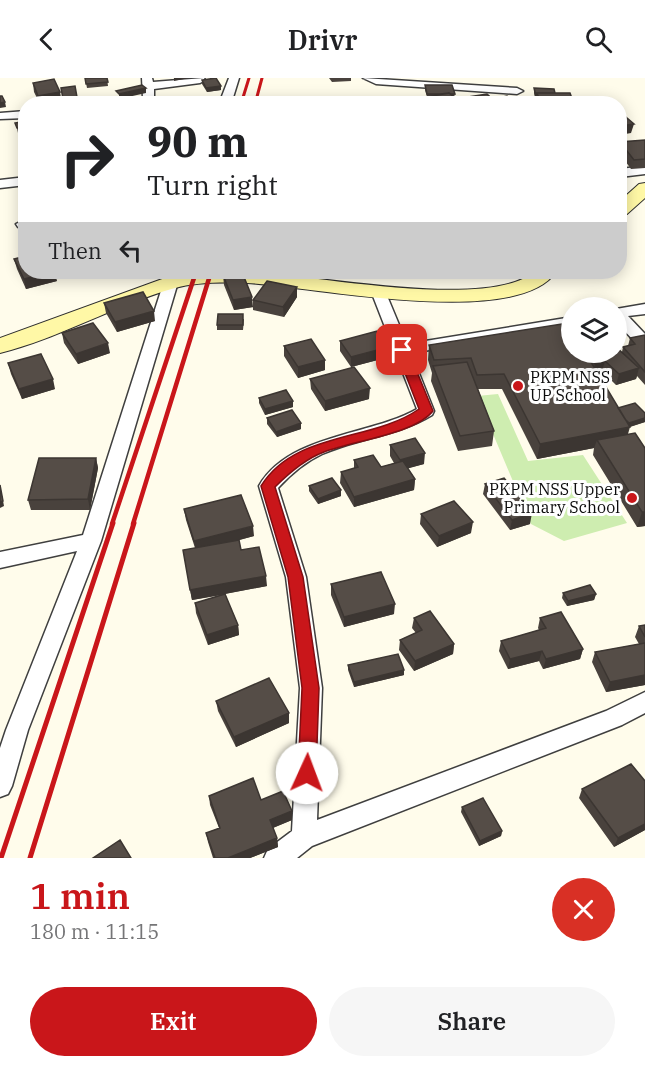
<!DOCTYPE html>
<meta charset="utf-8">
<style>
:root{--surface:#fff;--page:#f6f6f6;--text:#202124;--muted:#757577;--accent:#c9161a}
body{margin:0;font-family:"IBM Plex Serif",serif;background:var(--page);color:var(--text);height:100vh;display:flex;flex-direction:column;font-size:22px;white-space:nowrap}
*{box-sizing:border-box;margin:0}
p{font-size:20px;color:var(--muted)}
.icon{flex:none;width:33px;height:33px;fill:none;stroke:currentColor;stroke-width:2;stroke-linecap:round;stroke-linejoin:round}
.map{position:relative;height:780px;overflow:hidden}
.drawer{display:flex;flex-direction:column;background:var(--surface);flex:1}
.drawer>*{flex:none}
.banner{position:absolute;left:18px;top:18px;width:609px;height:183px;border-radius:24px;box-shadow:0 3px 15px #0003;background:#fff;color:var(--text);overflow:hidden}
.controls{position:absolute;left:561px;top:219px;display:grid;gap:12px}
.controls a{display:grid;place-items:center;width:66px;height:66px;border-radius:50%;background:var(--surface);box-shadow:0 3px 15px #0003;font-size:30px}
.pin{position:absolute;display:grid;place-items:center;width:51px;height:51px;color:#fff;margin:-26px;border-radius:12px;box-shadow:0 3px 9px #0006}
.me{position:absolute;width:66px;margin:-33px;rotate:2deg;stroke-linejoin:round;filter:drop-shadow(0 0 4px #0008)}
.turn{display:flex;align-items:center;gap:21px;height:126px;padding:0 30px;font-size:27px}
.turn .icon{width:78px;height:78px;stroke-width:2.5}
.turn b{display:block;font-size:42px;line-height:51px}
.then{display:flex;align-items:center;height:57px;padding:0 30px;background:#0003;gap:12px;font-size:22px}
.round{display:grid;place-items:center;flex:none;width:63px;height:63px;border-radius:32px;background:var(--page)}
.headline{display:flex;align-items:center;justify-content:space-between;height:102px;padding:0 30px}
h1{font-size:36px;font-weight:600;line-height:45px;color:var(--accent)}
.primary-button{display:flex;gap:12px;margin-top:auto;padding:12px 30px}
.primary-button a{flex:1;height:69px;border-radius:36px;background:var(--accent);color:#fff;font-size:24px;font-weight:600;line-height:69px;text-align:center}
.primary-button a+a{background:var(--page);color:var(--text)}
header{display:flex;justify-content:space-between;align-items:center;height:78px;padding:0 30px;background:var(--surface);font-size:27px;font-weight:600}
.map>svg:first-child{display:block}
.green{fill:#ceedb0}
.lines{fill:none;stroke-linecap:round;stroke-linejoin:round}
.street-casing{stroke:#3f3f3f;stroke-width:3}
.secondary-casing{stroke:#2e2e2e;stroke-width:2}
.street{fill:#fff;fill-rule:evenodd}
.secondary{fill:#fff8a6;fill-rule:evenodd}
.rail-far2{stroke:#c9161a;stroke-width:3}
.rail-far1{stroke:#c9161a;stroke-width:4.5}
.rail{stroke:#c9161a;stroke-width:5}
.wall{fill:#49423d}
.shaded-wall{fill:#3c3632}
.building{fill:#554d47;stroke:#3c3632;stroke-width:1.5}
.route{fill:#c9161a;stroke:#830e11;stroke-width:1.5}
.poi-dot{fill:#c9161a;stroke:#fff;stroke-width:2}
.labels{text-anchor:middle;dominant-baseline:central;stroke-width:6;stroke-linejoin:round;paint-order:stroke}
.poi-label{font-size:16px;fill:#0c0c0c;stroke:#fff;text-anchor:start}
</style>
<header><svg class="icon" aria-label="back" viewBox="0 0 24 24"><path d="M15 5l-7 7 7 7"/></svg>Drivr<svg class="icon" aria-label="search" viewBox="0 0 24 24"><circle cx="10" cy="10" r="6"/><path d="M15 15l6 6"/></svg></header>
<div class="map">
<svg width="645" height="780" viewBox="0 0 645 780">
<rect width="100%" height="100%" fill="#fffceb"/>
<!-- green -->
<path class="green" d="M498,316L528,383L583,377L627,445L564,463L531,446L477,318Z"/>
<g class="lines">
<!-- street casing -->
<g class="street-casing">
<path id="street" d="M142,0H152L153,4L204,0L205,2L200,5L154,11V19L162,26H149L143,20Z
M229,0H239L231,26H219Z
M363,0L517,10L523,13L517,16L376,6Z
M26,33V40L0,41V35Z
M645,88V96L620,99V91Z
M26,99V107L0,110V102Z
M26,141V149H18L16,146Z
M167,194H181L101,463L28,652L12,708L8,716L0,719V670L6,652L77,473L0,490V474L83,457Z
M378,209L385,213L407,266L572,239V249L411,275L434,333L432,337C398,358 358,360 322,376C305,384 291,396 278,410L306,499L322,610L317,742L606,633L645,614V635L622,647L312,768L297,780H264L268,771L292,753L300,610L286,499L259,408C289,356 370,358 417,331L371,213Z
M645,226V236L628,238L645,256V270L639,268L616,244V231Z"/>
</g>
<!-- secondary casing -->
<g class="secondary-casing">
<path id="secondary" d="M645,105V120L627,136L620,138V123L639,106Z
M205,194C222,194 239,192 255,194C317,198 488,232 534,194H556C516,252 311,208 247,205C224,204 197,204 175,210C115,227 60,260 0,275V260L165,200Z"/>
</g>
<!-- street -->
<use href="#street" class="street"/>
<!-- secondary -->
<use href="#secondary" class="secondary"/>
<!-- rail-far2 -->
<path class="rail-far2" d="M241,26L249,0
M255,26L262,0"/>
<!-- rail-far1 -->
<path class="rail-far1" d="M112,446L196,194
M133,446L211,194"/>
<!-- rail -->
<path class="rail" d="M1,780L113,445
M30,780L134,445"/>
</g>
<!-- wall -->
<path class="wall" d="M85,0H107L108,8L87,10Z
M329,0H351V3L332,4Z
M202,2L221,8V12L207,14L202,6Z
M33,5L60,14L61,23L47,26H40L34,14Z
M425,7L455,16L454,19L461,25L426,26L427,19L425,12Z
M534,10L555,15L574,26H536L534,15Z
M645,62V90L631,91L620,76V64Z
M14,181L57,203L26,211L17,191Z
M223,197L253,229L234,232L224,207Z
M297,209V219L284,239L253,232V222Z
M104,225L155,243L117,254L106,235Z
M244,241L243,252H217V247Z
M62,255L110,275L78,286L64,265Z
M645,257V307L637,298L636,301L616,307L602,293L597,295L618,330L645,344L630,349L628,356L645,370V448L637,449L593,377L594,370L537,381L502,311H478L494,353L492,368L458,373L431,303L432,295L428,282L429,267L572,274H622L623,269L628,268L630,260Z
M340,263L389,279L351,289L340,273Z
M284,268L325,282V292L298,300L284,278Z
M8,285L55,311L22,321L11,296Z
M310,301L369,321L325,333L311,311Z
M259,320L293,329L265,337L259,325Z
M267,340L301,351L277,359L267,346Z
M390,367L424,386L408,390L415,401L414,412L354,429L340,405L341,394L354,391V382L381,389L394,385L390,378Z
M96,380L98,390L90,432H31L28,422Z
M485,406L530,446L510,452L483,416Z
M309,408L341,418L318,426L309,413Z
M184,431L254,458L236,463L241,472L267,508L225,516L238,547L239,557L208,567L196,535L195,525L222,517L192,522L183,472L195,470L186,442Z
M421,436L471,455L437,469L420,446Z
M331,506L394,536L344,549L331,517Z
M563,515L596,516L594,522L567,528L562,520Z
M414,540L454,566L453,576L414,593L399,572L400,562L416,555L412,550Z
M540,540L583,571L580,581L543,591L539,583L508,591L499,573L501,563L539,552L538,550Z
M645,547V607L606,614L592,584L595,574L639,566L635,559L639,548Z
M348,587L404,597L354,609L348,592Z
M216,623L289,635V645L236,669L218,633Z
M645,703V752L614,769L579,720L582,711Z
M209,718L261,722L292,733V742L273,750L277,760L278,769L250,780H213L208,764L206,755L219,750L210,727Z
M462,729L502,753L501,758L479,768L461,734Z"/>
<!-- shaded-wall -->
<path class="shaded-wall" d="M174,0H189L174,3Z
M221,8V12L207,14L206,10Z
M146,10V15L119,21V16Z
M60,14L61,23L47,26H40L38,18Z
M77,19L78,24L64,25L63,21Z
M5,24L6,29L0,30V25Z
M634,46L631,55L620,57V48Z
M26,49V54L18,55L17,50Z
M55,194L57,203L26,211L24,201Z
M297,209V219L284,239L283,229Z
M252,219L253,229L234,232L233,222Z
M154,233L155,243L117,254L115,244Z
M108,265L110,275L78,286L76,276Z
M389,269V279L351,289V279Z
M325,282V292L298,300V289Z
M605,283L602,293L593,296L595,286Z
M639,290L636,301L616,307L619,296Z
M53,301L55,311L22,321L19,311Z
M370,310L369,321L325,333V323Z
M293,323V329L265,337V331Z
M645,340V344L629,349L626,364L597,362L594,370L537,381L540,366L627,350L629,345Z
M301,345V351L277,359L276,354Z
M425,375L424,386L399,393L400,382Z
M96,380L98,390L90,432L88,421Z
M415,401L414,412L354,429V419Z
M0,407L4,428L0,430Z
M341,412V418L318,426V421Z
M642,434H645V448L637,449Z
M532,435L530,446L510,452L512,442Z
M473,444L471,455L437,469L439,458Z
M253,448L254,458L196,473L194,463Z
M266,498L267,508L192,522L190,512Z
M596,516L594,522L567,528L568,523Z
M395,526L394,536L344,549V539Z
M238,547L239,557L208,567L207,557Z
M454,566L453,576L414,593L415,583Z
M583,571L580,581L543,591L546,581Z
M542,573L539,583L508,591L510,581Z
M404,592V597L354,609V604Z
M645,597V607L606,614L610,604Z
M289,635V645L236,669L234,659Z
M292,733V742L270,751V742Z
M645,746V752L614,769L618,760Z
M502,753L501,758L479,768L480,763Z
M277,760L278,769L250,780H228Z"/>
<!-- building -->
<path class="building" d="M85,0H107L108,4L86,6Z
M216,0L221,8L206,10L202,2Z
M54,1L60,14L38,18L33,5Z
M142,7L146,10L119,16L116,13Z
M425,7H452L455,16H451L449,15L440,16H427Z
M75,8L77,19L63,21L61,10Z
M534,10L554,11L555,15H537L536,18Z
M449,15L461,25L434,26L427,19Z
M537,15H570L574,26H541Z
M487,16L498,26H470L467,23L472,22L468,19Z
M0,18H2L5,24L0,25Z
M507,18L517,26H498L494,21Z
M620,34L634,46L620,48Z
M26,43V49L17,50L15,45Z
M645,62V81L634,82L620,64Z
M26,178V194H54L24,201L14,181Z
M242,194L252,219L233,222L223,197Z
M267,203L297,209L283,229L253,222Z
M143,214L154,233L115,244L104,225Z
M218,236H243V247H217Z
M93,245L108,265L76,276L62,255Z
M568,245L572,252V274H585L630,349L540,366L504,296L477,297L471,280L434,282L429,267Z
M377,253L389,269L351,279L340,263Z
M645,257V294L623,269L635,266L630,260Z
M311,261L325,282L298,289L284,268Z
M616,269L639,290L619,296L605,283L595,286L585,274H616Z
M41,276L53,301L19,311L8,285Z
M467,284L494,353L460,358L433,288Z
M354,289L370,310L325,323L310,301Z
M286,312L293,323L265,331L259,320Z
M635,325L645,335V340L629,345L625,341L618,330Z
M292,332L301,345L276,354L267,340Z
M635,355L645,370V434H642L597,362Z
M415,360L425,375L400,382L390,367Z
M373,377L381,389L403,383L415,401L354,419L341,394L358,389L354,382Z
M39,380H96L88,421L28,422Z
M332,400L341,412L318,421L309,408Z
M504,400L532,435L512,442L485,406Z
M0,407L3,423L0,424Z
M241,417L253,448L194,463L184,431Z
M454,423L473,444L439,458L421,436Z
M239,462L241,472L259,469L266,498L190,512L183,472Z
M381,494L395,526L344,539L331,506Z
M590,507L596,516L568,523L563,515Z
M225,516L238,547L207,557L195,525Z
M430,533L454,566L415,583L400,562L422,552L414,540Z
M561,534L583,571L546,581L542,573L510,581L501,563L546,550L540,540Z
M645,547V559L639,548Z
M645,565V597L610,604L595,574Z
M398,576L404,592L354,604L348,587Z
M269,600L289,635L234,659L216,623Z
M631,686L645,703V746L618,760L582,711Z
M253,700L261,722L283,713L292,733L270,742L277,760L228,780H215L206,755L220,750L209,718Z
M483,720L502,753L480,763L462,729Z
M120,762L131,780H93Z"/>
<!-- route -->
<path class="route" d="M402,268L408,272L433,333C415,356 352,363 324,374C305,381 289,395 275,409L303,499L319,610L316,695L313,701L307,704L301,701L298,695L302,610L288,499L261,408C295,353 372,364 419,331L396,272Z"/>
<!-- markers -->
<g class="poi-dot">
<circle cx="518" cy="308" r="6"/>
<circle cx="632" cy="420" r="6"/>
</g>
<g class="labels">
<!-- poi labels -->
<g class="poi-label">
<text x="530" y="299">PKPM NSS<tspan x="530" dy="18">UP School</tspan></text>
<text x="620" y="411" text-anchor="end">PKPM NSS Upper<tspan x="620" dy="18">Primary School</tspan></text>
</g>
</g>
</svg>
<div class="controls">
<a><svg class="icon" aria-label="layers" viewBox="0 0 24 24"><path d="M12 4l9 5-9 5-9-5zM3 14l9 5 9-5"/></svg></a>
</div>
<div class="pin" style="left:402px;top:272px;background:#d93025"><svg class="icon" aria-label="arrive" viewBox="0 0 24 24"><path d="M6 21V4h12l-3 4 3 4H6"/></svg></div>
<svg class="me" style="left:307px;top:695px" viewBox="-20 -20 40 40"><circle r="19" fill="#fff"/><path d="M0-13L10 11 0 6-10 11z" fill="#c9161a"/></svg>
<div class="banner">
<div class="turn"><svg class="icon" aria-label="right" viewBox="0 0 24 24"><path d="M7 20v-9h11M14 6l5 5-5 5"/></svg><div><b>90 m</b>Turn right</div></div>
<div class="then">Then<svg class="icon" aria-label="left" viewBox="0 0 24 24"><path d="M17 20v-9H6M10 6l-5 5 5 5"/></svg></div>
</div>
</div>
<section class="drawer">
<div class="headline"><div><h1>1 min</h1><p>180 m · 11:15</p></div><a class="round" style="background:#d93025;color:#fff"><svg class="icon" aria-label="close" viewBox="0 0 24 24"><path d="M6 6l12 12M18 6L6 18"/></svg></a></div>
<div class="primary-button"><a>Exit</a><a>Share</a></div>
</section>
